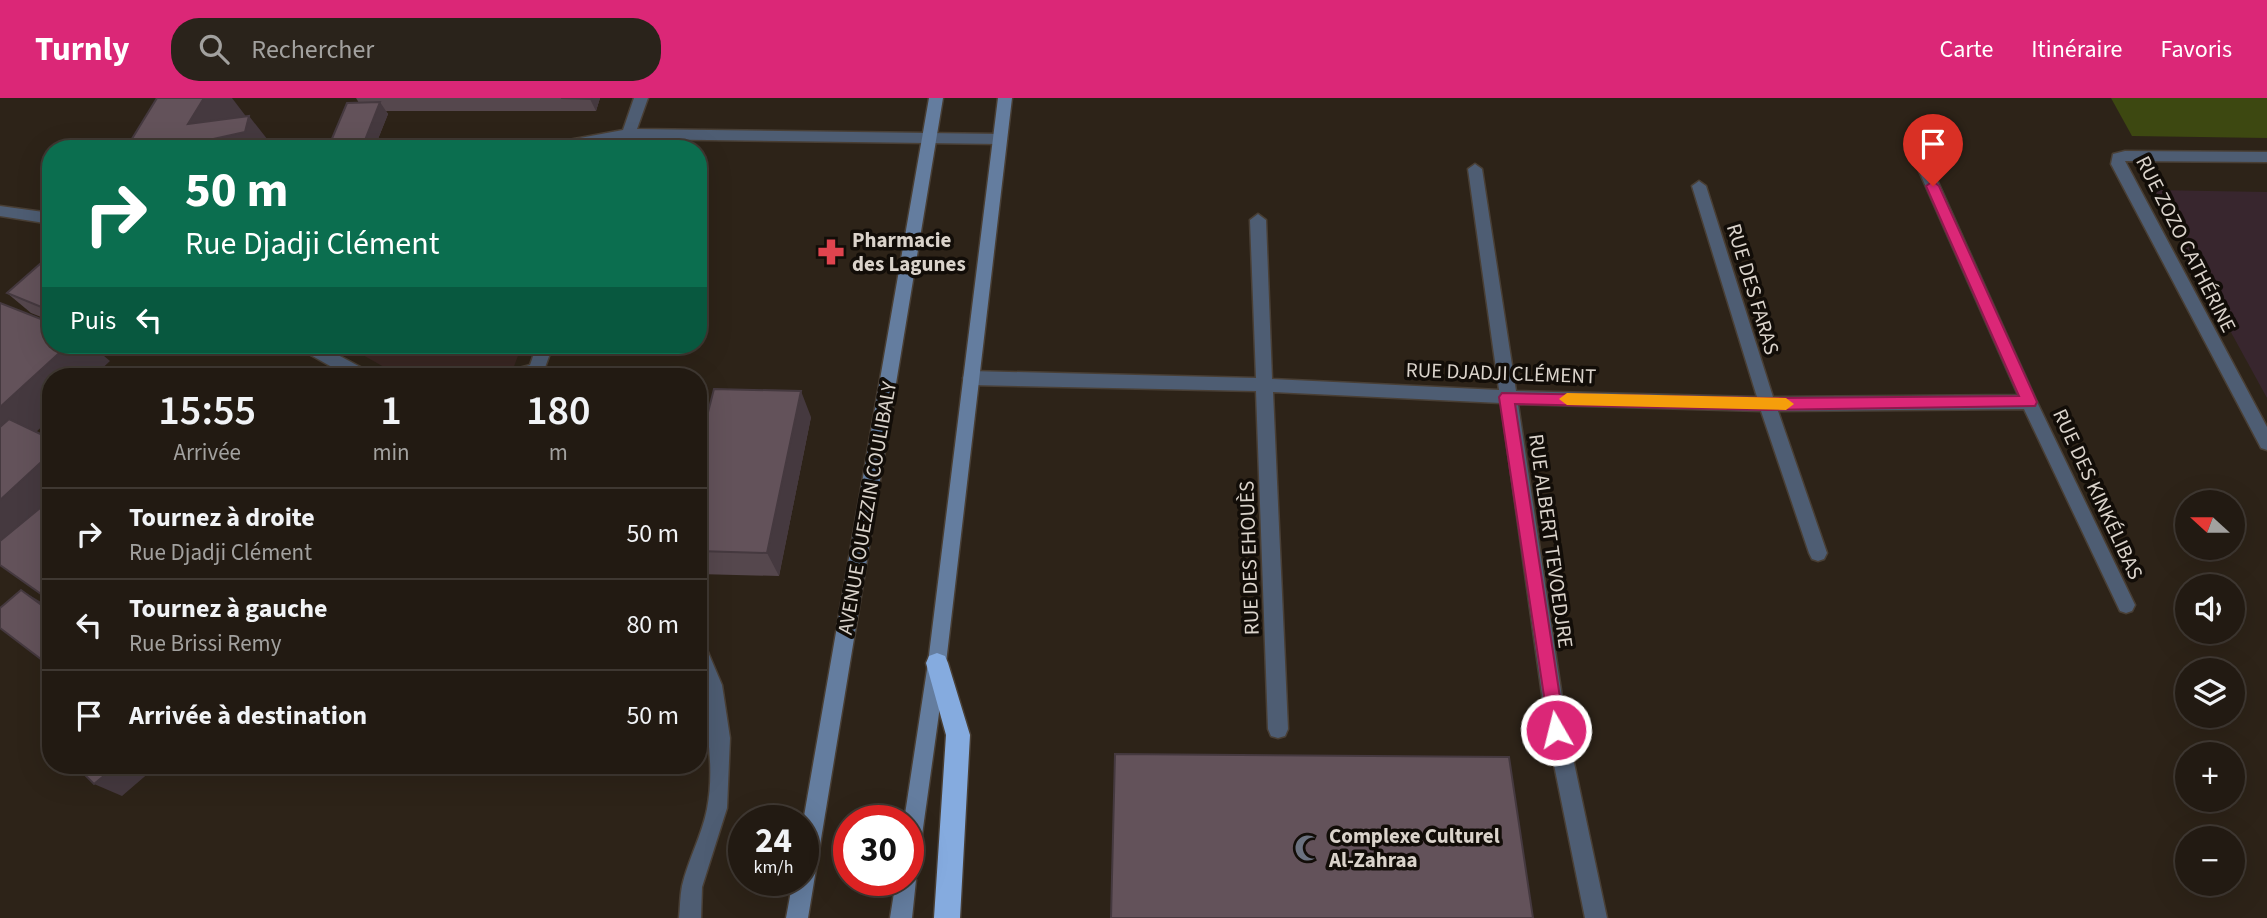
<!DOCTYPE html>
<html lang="fr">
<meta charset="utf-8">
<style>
:root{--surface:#221a12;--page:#2a231b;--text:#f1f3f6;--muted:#a2a19f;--line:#3f3832;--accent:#db2777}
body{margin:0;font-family:"Source Sans 3",sans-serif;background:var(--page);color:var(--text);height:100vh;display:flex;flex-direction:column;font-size:26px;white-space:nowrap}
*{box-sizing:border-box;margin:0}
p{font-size:23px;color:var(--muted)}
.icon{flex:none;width:38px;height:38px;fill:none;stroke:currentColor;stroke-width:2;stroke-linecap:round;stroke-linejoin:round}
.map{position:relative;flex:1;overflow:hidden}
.side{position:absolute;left:42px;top:270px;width:665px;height:406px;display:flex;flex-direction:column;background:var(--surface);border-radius:28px;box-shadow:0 7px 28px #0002,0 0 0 2px var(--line)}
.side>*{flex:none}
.banner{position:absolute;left:42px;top:42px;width:665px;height:214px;border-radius:28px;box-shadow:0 7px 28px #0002,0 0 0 2px var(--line);background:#0b6e4f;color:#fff;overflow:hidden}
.needle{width:46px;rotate:291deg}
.controls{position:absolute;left:2175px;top:392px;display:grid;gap:14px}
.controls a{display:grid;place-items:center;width:70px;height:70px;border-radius:50%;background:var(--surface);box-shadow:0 7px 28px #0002,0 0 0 2px var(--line);font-size:35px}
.speed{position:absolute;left:728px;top:707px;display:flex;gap:14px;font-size:35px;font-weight:700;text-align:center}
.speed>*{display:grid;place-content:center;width:91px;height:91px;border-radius:50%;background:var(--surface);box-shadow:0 7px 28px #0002,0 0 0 2px var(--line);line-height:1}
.speed small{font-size:18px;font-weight:400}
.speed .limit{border:10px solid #d22;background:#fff;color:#111}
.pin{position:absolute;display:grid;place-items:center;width:60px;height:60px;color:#fff;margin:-72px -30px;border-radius:50% 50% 50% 0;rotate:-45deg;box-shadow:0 0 7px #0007}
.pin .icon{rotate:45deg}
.me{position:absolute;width:77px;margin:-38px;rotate:352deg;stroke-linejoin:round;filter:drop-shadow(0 0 5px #0008)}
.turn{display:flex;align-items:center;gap:24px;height:147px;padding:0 28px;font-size:32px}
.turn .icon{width:91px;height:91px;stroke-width:2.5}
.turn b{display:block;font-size:49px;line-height:60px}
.then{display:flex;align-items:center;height:66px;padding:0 28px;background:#0003;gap:14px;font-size:26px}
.eta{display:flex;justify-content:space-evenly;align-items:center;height:119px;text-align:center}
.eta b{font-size:42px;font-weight:600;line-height:49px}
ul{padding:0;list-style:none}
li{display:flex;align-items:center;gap:21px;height:91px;padding:0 28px;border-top:2px solid var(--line)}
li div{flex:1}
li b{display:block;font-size:26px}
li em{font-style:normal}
header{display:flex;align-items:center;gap:42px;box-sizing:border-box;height:98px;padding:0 35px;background:var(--accent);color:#fff}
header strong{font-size:33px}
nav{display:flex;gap:38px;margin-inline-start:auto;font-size:24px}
.search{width:490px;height:63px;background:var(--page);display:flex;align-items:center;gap:18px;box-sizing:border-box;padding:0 24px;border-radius:28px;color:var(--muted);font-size:26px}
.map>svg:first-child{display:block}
.commercial{fill:#3a2723}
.industrial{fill:#38262e}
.green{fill:#3d4811}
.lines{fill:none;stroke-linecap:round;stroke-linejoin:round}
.street-casing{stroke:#493f35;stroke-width:3}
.secondary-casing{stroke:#493f35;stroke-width:3}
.highway-casing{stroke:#493f35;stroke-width:3}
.street{fill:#4e5d73;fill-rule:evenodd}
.secondary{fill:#647d9f;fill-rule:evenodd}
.highway{fill:#85abdf;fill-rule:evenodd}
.wall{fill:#55474d}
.shaded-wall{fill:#45393f}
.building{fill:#63525a;stroke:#45393f;stroke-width:2}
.route{fill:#db2777;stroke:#8e194d;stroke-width:2}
.slow{fill:#f59e0b}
.labels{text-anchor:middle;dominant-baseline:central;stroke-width:7;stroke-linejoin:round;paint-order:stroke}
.poi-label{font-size:21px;font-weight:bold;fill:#dad3cb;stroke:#120d08;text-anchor:start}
.street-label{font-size:21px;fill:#dad3cb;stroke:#120d08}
</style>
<header>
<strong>Turnly</strong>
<div class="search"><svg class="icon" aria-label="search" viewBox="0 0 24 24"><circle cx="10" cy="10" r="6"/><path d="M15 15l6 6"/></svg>Rechercher</div>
<nav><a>Carte</a><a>Itinéraire</a><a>Favoris</a></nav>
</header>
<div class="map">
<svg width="2267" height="820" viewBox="0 0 2267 820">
<rect width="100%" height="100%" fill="#2d2318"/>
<!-- commercial -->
<path class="commercial" d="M345,247H522L513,271L490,278H400Z"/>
<!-- industrial -->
<path class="industrial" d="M2153,92L2267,94V300Z"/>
<!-- green -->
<path class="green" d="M2111,0H2267V40L2132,38Z"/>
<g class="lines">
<!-- street casing -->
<g class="street-casing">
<path id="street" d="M634,0H648L637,31L1000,36L1007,41L1000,46L634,41L630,51H616L619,43L576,51H540L547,46L623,32Z
M2125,53L2267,54V64L2125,63L2267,329V352L2261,350L2111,66L2113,56Z
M1922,59L1929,64L2037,304L2135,507L2132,513L2126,515L2120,513L2024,311L1778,313L1827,455L1824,461L1818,463L1812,461L1809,455L1761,313L1518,306L1567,632L1607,820H1585L1547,632L1501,305L1273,294L1288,631L1285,638L1278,640L1271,638L1268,631L1256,293L971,287L965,285L963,280L965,275L971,273L1256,280L1250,122L1258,116L1266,122L1272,281L1499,292L1468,71L1475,66L1482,71L1516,293L1757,299L1692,88L1699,83L1706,88L1773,299L2018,297L1915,64Z
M0,108L51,115V126L0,118Z
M298,247H319L368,273L370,278H348L300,251Z
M537,247H553L542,278H506L508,273L530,267Z
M698,545L705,547L722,587L730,640L727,710L702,789L701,820H679C680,810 680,798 682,788C688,762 702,737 707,711C718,654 698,600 698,545Z"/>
</g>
<!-- secondary casing -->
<g class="secondary-casing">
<path id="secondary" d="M929,0H943L808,820H786L793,782H803V724Z
M998,0H1012L946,565L918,766L913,774L916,782L912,820H890L896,782H908V723H904L928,565Z"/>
</g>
<!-- highway casing -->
<g class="highway-casing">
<path id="highway" d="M937,555L945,558L948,565L970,637L960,820H934L946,637L926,565L929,558Z"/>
</g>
<!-- street -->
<use href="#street" class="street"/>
<!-- secondary -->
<use href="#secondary" class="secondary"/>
<!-- highway -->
<use href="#highway" class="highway"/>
</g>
<!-- wall -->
<path class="wall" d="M356,0H600L596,13H386L388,16L374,51H336L331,43L359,5Z
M51,170V223L31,215L7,195Z
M811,319L779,478L698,476V353Z"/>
<!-- shaded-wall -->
<path class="shaded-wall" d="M204,0H232L248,21L249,18L275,51H168L188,26Z
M591,0H600L596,13L590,1Z
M380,4L388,16L374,51H372L365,42Z
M68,247H91L110,263L94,278H51V320L2,366L0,365V309Z
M114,247H124L119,251Z
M801,293L811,319L779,478L767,455Z
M51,355V412L0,460V402Z
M21,492L51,510V514Z
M117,667H158L122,698L94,686Z"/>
<!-- building -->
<path class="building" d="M157,0H204L188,26L249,18L245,34L168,51H135L130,44Z
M561,0H591L590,1Z
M380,4L365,42L331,43L347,5Z
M40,166L51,170V213L7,195Z
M0,205L51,225V247H68L0,309Z
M714,291L801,293L767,455L698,453V353Z
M9,321L51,341V355L0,402V329Z
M51,401V503L0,467V443Z
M21,492L51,514V561L46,565L0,530V510Z
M1115,656L1509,659L1533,820H1111Z
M75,667H117L94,686Z"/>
<!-- route -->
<path class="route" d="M1933,83L1939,88L2037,304L2035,308L1767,312L1515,306L1565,632L1563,638L1556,640L1550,638L1499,299L1502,295L1767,300L2019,298L1926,88Z"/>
<!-- slow -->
<path class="slow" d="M1567,295L1786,300L1794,306L1786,312L1567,307L1559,301Z"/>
<!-- icons -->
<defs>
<g id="pharmacy-bare" transform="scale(2.1)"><path d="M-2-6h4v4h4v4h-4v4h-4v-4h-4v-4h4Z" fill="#e0444e" stroke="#120d08" stroke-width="2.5" paint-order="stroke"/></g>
<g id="mosque-bare" transform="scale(2.1)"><path d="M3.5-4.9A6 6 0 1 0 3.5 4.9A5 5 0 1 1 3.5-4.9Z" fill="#6b7280" stroke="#120d08" stroke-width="2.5" paint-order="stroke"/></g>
</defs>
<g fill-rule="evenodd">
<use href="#pharmacy-bare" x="831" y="154"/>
<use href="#mosque-bare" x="1308" y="750"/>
</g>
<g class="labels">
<!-- poi labels -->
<g class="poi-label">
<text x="852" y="142">Pharmacie<tspan x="852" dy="24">des Lagunes</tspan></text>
<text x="1329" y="738">Complexe Culturel<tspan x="1329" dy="24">Al-Zahraa</tspan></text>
</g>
<!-- street labels -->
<g class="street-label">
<text transform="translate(2186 146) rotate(63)">RUE ZOZO CATHÉRINE</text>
<text transform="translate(1753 191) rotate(73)">RUE DES FARAS</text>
<text transform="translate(1501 275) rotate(2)">RUE DJADJI CLÉMENT</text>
<text transform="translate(2098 396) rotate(65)">RUE DES KINKÉLIBAS</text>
<text transform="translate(867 410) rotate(-80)">AVENUE OUEZZIN COULIBALY</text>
<text transform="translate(1551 443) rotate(82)">RUE ALBERT TEVOEDJRE</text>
<text transform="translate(1249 460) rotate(-92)">RUE DES EHOUÈS</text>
</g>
</g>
</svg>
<div class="controls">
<a><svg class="needle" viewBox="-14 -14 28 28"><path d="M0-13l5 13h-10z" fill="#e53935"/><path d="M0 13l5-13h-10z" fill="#a2a19f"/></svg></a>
<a><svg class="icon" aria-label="sound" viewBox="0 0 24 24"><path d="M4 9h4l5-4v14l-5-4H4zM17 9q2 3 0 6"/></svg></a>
<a><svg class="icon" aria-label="layers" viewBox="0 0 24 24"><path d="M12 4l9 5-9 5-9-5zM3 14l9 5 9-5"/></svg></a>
<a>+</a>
<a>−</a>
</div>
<div class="speed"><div>24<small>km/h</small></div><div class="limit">30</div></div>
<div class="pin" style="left:1933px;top:88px;background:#d93025"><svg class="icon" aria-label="arrive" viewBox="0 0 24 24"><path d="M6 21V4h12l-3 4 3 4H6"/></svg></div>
<svg class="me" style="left:1556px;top:632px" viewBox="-20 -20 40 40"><circle r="17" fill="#db2777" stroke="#fff" stroke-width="3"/><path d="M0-11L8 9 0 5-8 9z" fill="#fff"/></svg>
<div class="banner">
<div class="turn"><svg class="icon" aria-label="right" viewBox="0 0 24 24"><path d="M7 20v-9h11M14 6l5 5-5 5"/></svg><div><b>50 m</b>Rue Djadji Clément</div></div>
<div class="then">Puis<svg class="icon" aria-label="left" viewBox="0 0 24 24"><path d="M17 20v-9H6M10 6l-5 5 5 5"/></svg></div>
</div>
<section class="side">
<div class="eta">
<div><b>15:55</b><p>Arrivée</p></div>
<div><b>1</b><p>min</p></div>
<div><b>180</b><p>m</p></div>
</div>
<ul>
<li><svg class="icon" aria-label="right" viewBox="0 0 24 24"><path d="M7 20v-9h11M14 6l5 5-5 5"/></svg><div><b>Tournez à droite</b><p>Rue Djadji Clément</p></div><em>50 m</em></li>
<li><svg class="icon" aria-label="left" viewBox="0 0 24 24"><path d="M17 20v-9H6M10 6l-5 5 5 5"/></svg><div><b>Tournez à gauche</b><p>Rue Brissi Remy</p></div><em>80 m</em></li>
<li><svg class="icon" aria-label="arrive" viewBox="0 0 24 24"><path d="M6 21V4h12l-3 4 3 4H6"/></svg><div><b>Arrivée à destination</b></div><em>50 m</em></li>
</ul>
</section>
</div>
